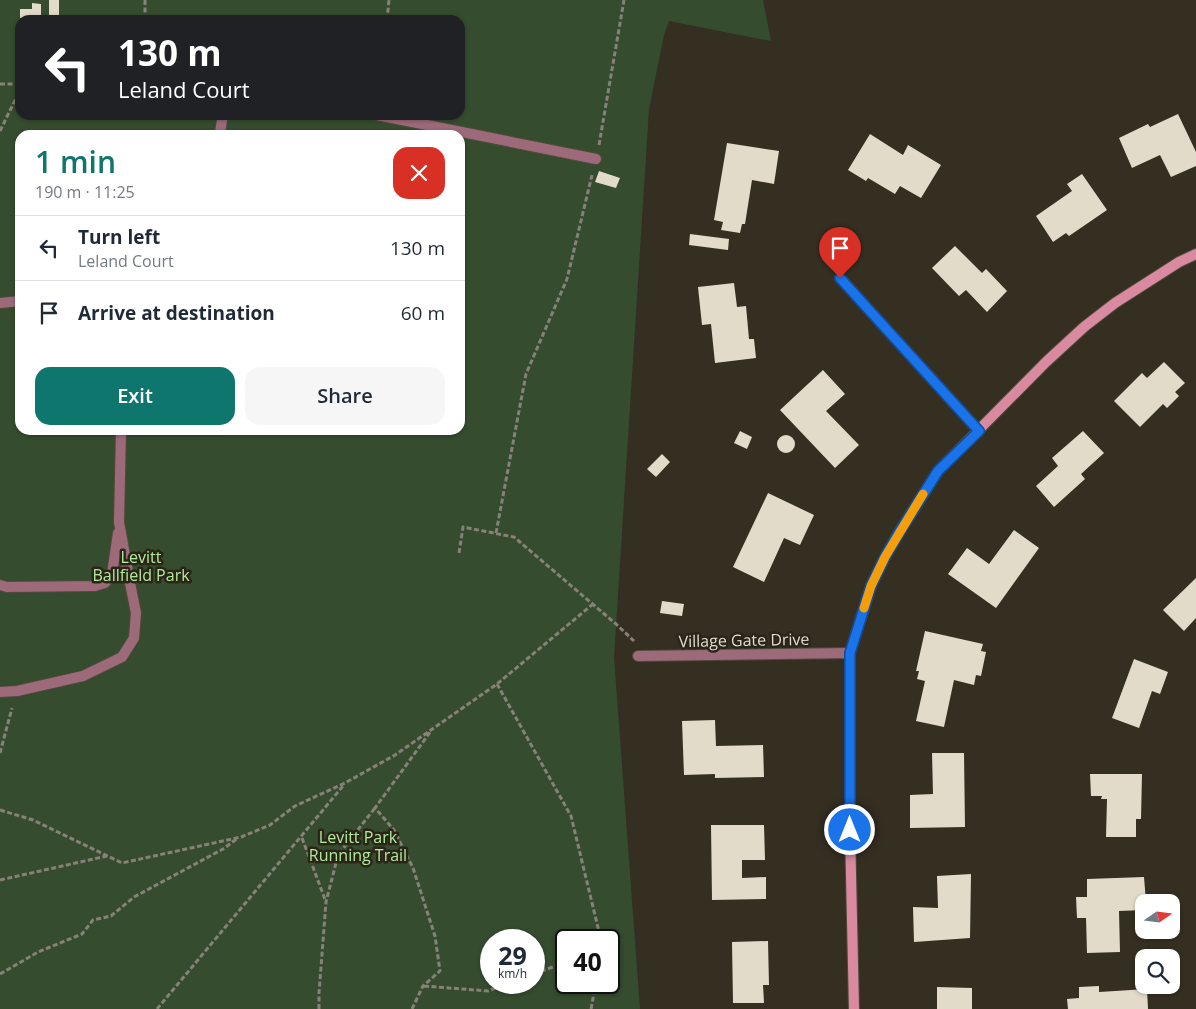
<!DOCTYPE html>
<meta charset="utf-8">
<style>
:root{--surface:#fff;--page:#f6f6f7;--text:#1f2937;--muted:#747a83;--line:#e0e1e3;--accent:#0f766e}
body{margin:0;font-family:"Open Sans",sans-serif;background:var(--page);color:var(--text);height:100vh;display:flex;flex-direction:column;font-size:19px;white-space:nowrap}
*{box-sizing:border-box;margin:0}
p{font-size:16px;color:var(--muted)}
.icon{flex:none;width:28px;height:28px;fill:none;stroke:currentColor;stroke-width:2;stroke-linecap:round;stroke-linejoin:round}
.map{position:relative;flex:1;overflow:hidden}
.drawer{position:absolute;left:15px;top:130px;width:450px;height:305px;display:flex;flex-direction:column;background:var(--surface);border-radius:15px;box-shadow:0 1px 4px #0004}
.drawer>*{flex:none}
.guide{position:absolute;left:15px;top:15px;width:450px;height:105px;border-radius:15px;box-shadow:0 1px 4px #0004;background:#202124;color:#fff;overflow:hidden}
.needle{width:32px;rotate:76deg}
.fabs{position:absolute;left:1135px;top:894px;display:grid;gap:10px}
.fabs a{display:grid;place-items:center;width:45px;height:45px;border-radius:10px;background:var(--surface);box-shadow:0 1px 4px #0004;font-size:25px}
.speed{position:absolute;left:480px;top:929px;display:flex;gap:10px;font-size:25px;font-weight:700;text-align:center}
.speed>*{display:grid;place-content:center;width:65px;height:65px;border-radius:50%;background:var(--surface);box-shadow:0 1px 4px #0004;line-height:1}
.speed small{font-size:12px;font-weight:400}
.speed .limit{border:2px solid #111;border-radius:8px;background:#fff;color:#111}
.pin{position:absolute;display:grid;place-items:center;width:42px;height:42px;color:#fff;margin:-51px -21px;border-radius:50% 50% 50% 0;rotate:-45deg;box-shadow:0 0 5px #0007}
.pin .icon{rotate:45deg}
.me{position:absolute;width:55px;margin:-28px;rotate:0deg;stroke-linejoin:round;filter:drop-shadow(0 0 4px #0008)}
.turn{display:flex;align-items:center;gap:18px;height:105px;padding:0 20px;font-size:22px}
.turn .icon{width:65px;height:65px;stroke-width:2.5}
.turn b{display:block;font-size:35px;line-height:42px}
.round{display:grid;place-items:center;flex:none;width:52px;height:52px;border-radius:15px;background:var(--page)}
.summary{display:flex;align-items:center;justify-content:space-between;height:85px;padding:0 20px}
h1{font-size:30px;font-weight:600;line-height:38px;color:var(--accent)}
.cta{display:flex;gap:10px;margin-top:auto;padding:10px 20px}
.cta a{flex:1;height:58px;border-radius:15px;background:var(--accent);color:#fff;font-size:20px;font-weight:600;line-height:58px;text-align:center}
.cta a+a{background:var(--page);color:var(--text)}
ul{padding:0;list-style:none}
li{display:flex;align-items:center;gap:15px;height:65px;padding:0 20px;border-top:1px solid var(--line)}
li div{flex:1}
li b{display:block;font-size:19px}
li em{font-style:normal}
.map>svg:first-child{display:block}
.green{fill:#354c2f;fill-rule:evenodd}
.building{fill:#e2dbca}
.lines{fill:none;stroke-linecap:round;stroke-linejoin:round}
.lane-casing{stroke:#504b3e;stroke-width:12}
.street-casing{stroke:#504b3e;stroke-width:12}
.secondary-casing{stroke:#504b3e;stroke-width:12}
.path{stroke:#878277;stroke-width:3;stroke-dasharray:5 2.5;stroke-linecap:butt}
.lane{stroke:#9c6a78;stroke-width:10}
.street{stroke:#9c6a78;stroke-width:10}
.secondary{stroke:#d98aa0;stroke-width:10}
.route-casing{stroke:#114b97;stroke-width:12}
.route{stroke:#1a73e8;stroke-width:9}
.slow{stroke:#f59e0b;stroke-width:9}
.labels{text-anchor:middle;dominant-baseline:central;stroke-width:5;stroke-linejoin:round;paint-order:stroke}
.park-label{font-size:16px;fill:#afea9f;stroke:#2b2518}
.street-label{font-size:16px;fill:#dfdcd4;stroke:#2b2518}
</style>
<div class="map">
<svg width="1196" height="1009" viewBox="0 0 1196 1009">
<rect width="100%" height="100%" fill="#352f22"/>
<!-- green -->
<path class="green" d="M0,0H763L771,41L669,21L664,35L649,109L614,657L640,1009H0ZM20,20H460V115H20ZM20,135H460V430H20ZM491,940H534V982H491ZM566,940H609V982H566Z"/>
<!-- building -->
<path class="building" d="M49,0H59V20H49Z
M32,3L41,4V18H20V9H32Z
M1178,114L1196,152V166L1171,177L1160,155L1132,168L1119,138L1148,124L1150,127Z
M870,134L903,155L908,145L941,165L921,198L900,186L895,194L868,178L866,181L848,170Z
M727,143L779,151L774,184L752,180L745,224H742L740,233L721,230L723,222L714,220Z
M599,171L620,178L616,188L595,182Z
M1082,174L1107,210L1069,236L1066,233L1053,242L1036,216L1072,191L1067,184Z
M690,234L729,239L728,250L689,245Z
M955,246L982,273L986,269L1007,291L987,312L966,290L959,296L932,268Z
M734,283L737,307L746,306L749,339H754L756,358L715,363L711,324L702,325L698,287Z
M1164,362L1185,383L1175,392L1179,396L1167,408L1163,404L1140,427L1114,401L1142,373L1147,378Z
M823,370L845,394L826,411L859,445L835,468L780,410Z
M740,431L752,437L747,449L734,443Z
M1083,431L1104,453L1081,474L1085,479L1054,507L1036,486L1058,466L1052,458Z
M777 444a9 9 0 1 1 18 0a9 9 0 1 1-18 0Z
M662,454L670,462L656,477L647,469Z
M768,493L814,515L800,545L784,538L764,582L733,567Z
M1014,530L1039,548L996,608L948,574L967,548L989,564Z
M1196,578V618L1184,631L1163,610Z
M662,601L684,604L682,616L660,613Z
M925,631L983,644L981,651L986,652L981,676L976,675L974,685L954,680L944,727L916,721L925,681L917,679L919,671H916Z
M1134,659L1168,672L1160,694L1152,691L1139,728L1112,718Z
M715,720L716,746L763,745L764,777L715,778V774L684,775L682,721Z
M932,753H964L965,827L910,828V795L933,794Z
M1090,774H1142L1141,819H1136V837H1106L1107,799H1101L1102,796H1091Z
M711,825H764L765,860H742V878L766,877V899L712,900Z
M971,874L970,938L914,942L913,907L938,908L937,876Z
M1144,877L1146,902H1144V910L1119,911L1120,952L1087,953L1086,918H1077L1076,897H1087V879Z
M768,941L769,985H763L764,1003H733L732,942Z
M1099,986V992L1147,989L1148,1009H1068L1067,999L1079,998V987Z
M937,987L972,988V1009H937Z"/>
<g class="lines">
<!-- lane casing -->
<g class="lane-casing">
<path id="lane" d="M377,115L596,159
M218,135L220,132L223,115
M0,303L20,301
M0,585L7,587L95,586L105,583L112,574L118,533
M0,692L17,691L83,676L122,657L134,638L136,613L130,583L119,522"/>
</g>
<!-- street casing -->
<g class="street-casing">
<path id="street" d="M840,278L979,431
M119,522L121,430
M638,656L850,653"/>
</g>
<!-- secondary casing -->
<g class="secondary-casing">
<path id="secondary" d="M854,1009L850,830V653L871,586L885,557L900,531L938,471L1046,362L1084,327L1115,303L1179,262L1196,254"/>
</g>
<!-- path -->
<path class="path" d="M145,20V0
M387,20L389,0
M0,84H20
M0,131L20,90
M599,145L624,0
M496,533L526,374L567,279L592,175
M459,553L463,527L514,537L616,624L634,641
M497,684L571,816L601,940
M0,753L12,708
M0,810L33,820L122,863L241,837L270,825L295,806L345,783L395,755L497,684L593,604
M302,838L326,902
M0,880L107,856
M0,974L38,952L82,934L93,920L111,916L134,897L223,849L238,838
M534,974L566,962
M424,986L488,991L510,982
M157,1009L343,786
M319,1009V993L326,902L338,855L375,808
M412,1009L423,986L440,971L435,936L413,868L394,830L375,808L431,731
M591,1009L596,982"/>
<!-- lane -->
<use href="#lane" class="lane"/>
<!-- street -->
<use href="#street" class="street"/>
<!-- secondary -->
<use href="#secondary" class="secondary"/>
</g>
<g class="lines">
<!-- route casing -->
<g class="route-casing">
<path id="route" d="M840,278L979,431L938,471L900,531L885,557L871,586L850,653V830"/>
</g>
<!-- route -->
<use href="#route" class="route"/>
<!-- slow -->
<path class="slow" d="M864,608L871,586L885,557L923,494"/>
</g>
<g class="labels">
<!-- park labels -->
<g class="park-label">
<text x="141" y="557">Levitt<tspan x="141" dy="18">Ballfield Park</tspan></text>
<text x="358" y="837">Levitt Park<tspan x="358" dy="18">Running Trail</tspan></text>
</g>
<!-- street labels -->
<g class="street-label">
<text transform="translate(744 640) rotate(-1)">Village Gate Drive</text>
</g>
</g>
</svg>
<div class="fabs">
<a><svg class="needle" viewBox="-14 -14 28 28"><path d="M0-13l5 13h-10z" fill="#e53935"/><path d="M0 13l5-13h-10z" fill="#747a83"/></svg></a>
<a><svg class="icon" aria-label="search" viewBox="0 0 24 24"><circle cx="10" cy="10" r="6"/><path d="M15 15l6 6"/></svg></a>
</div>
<div class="speed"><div>29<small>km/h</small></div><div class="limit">40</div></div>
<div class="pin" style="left:840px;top:278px;background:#d93025"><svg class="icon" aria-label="arrive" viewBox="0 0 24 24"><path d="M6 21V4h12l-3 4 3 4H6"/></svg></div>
<svg class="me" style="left:850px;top:830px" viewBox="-20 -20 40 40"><circle r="17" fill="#1a73e8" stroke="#fff" stroke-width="3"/><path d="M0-11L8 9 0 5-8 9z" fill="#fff"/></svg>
<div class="guide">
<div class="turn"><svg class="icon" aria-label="left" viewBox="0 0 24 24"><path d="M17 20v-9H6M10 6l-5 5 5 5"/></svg><div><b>130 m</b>Leland Court</div></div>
</div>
<section class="drawer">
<div class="summary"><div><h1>1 min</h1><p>190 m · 11:25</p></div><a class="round" style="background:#d93025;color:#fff"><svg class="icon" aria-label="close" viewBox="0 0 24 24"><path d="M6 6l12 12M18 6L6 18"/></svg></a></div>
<ul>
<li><svg class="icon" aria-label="left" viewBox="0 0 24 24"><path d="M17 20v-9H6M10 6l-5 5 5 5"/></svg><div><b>Turn left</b><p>Leland Court</p></div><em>130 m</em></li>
<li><svg class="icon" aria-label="arrive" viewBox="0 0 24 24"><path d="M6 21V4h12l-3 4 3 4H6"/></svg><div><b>Arrive at destination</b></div><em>60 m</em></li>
</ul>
<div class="cta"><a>Exit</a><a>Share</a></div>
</section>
</div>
